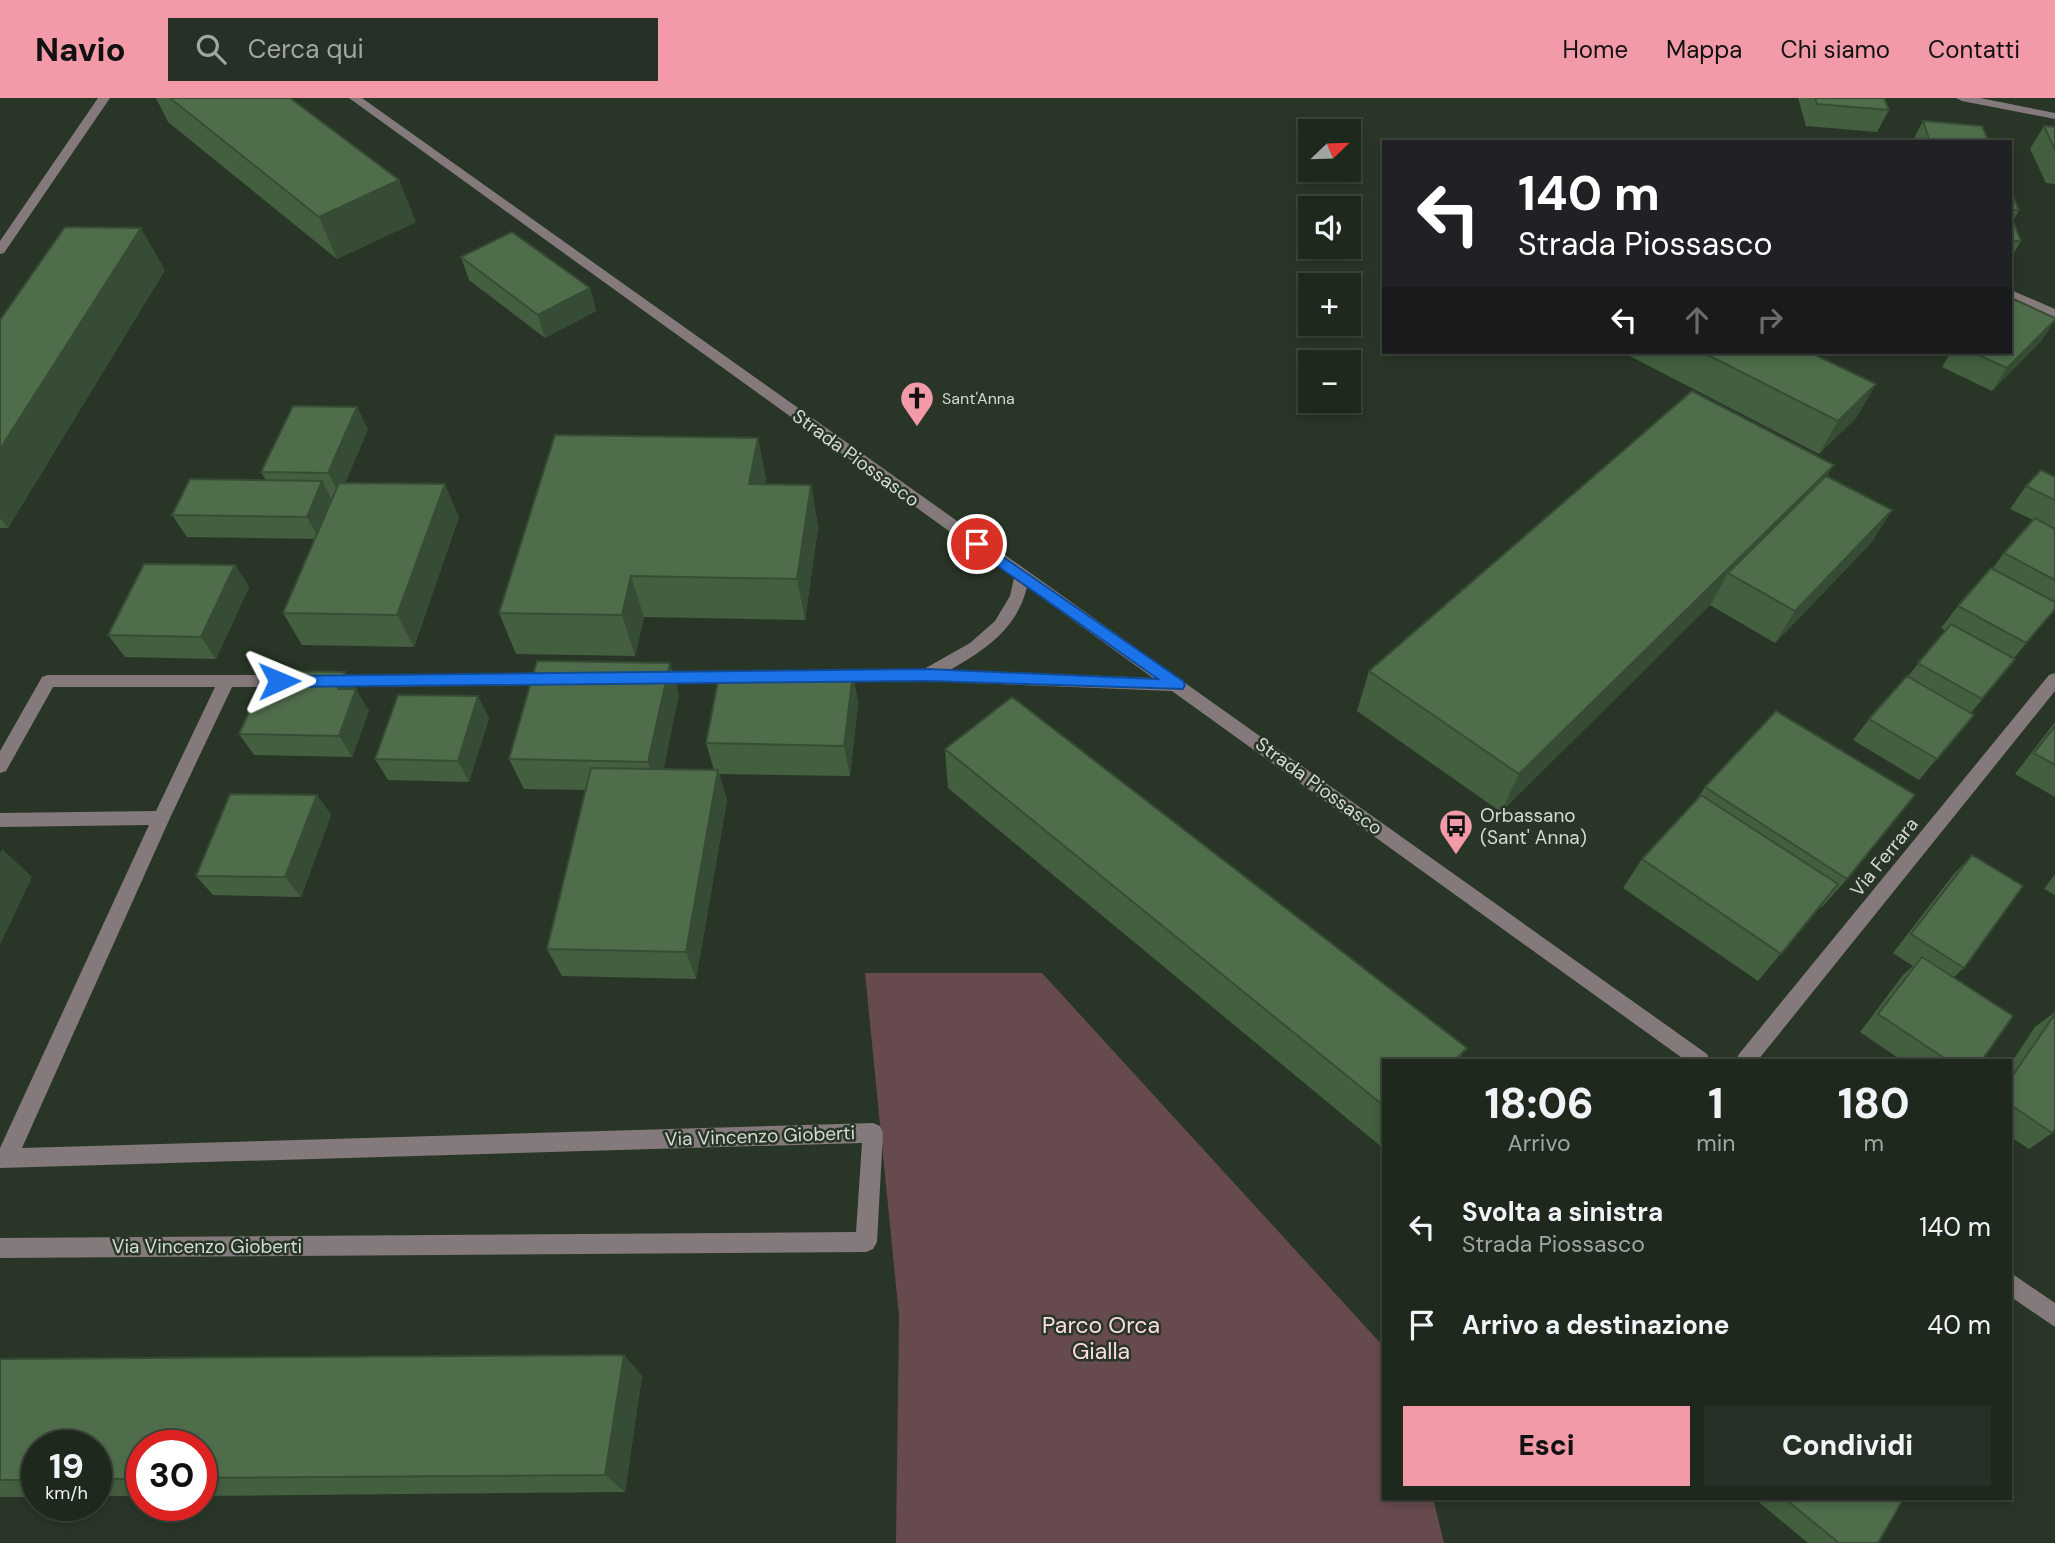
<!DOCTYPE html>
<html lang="it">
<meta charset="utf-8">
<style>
:root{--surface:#1f281d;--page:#273026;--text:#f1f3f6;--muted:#a1a6a4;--line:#3c443b;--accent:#f39aa9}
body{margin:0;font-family:"DM Sans",sans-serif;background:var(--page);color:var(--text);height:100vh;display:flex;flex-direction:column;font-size:26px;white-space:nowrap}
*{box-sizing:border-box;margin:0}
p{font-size:23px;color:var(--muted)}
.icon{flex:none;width:38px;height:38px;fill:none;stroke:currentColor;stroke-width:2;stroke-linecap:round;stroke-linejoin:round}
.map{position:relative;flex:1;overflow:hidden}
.sheet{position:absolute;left:1382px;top:961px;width:630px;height:441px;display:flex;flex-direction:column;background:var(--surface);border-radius:0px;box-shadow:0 4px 10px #0003,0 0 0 2px var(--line)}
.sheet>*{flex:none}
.top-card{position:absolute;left:1382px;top:42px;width:630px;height:214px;border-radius:0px;box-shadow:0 4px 10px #0003,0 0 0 2px var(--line);background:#202124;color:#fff;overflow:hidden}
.needle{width:46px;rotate:67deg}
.fabs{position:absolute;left:1298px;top:21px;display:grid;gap:14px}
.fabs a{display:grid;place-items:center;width:63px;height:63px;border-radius:0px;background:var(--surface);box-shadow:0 4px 10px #0003,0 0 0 2px var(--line);font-size:35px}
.speed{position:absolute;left:21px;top:1332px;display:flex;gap:14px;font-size:35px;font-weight:700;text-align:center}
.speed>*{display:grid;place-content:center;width:91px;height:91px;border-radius:50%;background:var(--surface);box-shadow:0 4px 10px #0003,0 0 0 2px var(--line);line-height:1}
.speed small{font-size:18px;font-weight:400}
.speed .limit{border:10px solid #d22;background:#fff;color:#111}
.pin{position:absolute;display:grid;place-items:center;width:60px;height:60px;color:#fff;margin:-30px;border:4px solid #fff;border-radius:50%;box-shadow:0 2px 7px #0007}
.me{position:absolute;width:77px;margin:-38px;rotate:89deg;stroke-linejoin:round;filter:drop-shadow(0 0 5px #0008)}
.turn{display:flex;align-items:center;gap:24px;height:147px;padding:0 21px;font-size:32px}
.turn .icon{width:91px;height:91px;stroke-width:2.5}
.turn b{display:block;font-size:49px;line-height:60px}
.lanes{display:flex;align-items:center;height:66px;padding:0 21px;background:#0003;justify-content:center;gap:35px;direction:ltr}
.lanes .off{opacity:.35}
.eta{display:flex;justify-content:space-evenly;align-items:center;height:119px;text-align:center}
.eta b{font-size:42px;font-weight:800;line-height:49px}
.action{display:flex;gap:14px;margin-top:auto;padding:14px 21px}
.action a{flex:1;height:80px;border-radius:0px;background:var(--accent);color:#111;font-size:28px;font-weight:800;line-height:80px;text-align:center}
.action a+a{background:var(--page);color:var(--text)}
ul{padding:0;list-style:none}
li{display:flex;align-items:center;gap:21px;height:98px;padding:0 21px}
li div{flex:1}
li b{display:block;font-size:26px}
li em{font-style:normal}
header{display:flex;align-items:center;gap:42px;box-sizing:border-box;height:98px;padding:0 35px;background:var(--accent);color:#111}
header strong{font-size:33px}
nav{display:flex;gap:38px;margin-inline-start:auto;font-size:24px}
.search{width:490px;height:63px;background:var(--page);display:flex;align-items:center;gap:18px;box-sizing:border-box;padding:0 24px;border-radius:0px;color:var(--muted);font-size:26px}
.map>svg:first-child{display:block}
.green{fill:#664a4e}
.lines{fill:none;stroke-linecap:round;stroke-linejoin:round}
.minor{fill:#84797b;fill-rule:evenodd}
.wall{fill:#445e40}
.shaded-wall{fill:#374c34}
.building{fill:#4f6d4b;stroke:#374c34;stroke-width:2}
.route{fill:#1a73e8;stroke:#114b97;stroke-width:2}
.labels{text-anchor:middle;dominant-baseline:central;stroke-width:5;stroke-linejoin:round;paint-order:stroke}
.far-poi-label{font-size:16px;fill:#d3dbd2;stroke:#293627;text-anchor:start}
.street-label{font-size:19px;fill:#d3dbd2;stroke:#293627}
.poi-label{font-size:19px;fill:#d3dbd2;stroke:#293627;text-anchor:start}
.near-park-label{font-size:23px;fill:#fcdbdf;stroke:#293627}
</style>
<header>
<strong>Navio</strong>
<div class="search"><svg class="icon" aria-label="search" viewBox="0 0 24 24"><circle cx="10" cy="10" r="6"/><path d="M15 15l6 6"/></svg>Cerca qui</div>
<nav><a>Home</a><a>Mappa</a><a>Chi siamo</a><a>Contatti</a></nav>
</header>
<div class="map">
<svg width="2055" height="1445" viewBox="0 0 2055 1445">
<rect width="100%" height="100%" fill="#293627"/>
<!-- green -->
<path class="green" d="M865,875H1042L1384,1249V1400H1433L1444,1445H896L899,1218Z"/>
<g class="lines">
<!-- minor -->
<path class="minor" d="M98,0H110L4,155L0,156V143Z
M349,0H362L1707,956L1710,962H1685L1172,593L927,583L826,582L824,578L832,572L924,571L970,545L995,523L1010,498L1014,480ZM1027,489L1153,580L950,572C985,552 1017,531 1027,489Z
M1956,0H1980L2055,15V21L1962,3Z
M2011,192L2055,211V220L2011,201Z
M741,573L749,579L741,585L650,586L642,580L650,574Z
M555,575L563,581L555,587L328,589L320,583L328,577Z
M2055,575V593L1758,962H1736L1739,956L2049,577Z
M48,577H300L308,583L300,589H232L170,720L22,1050L873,1025L880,1028L883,1035L877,1144L873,1151L866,1154L0,1160V1140L856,1134L862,1045L0,1070V1050L149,727L0,729V715L156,713L215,589H53L6,673L0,675V653L42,579Z
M2011,1175L2055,1205V1229L2011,1199Z"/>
</g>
<!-- wall -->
<path class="wall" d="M156,0H290L416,124L337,161L168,24Z
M1798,0H1884L1889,12L1877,34L1806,28Z
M1923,23L1989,44H1912Z
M2044,28L2055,29V86L2046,85L2030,51Z
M2011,94L2019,112L2013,123L2021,143L2011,160Z
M461,159L590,190L596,213L545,240L469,182Z
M165,172L8,430H0V222Z
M2055,222L2041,243L1992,293L1942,269L1951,254H2011Z
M1622,254H1809L1876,286L1856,320L1819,356Z
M368,331L345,385L459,419L414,549L302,547L283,515L315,441L187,439L172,417L266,382L261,374Z
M758,340L766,382L765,387H811L818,429L805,522L644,519L635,558L516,556L499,515Z
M1827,379L1892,412L1871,445L1775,545L1710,507L1711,506L1501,714L1357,613L1369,573Z
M2055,379V511L2014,560L2015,561L1971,615L1974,617L1919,682L1853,642L1869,621L1907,579L1946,533L1941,530L1958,508L1992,471L2004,455L2033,422L2010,411L2026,388Z
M235,467L249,489L216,561L125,559L108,537Z
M345,574L369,613L352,659L254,657L239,636L276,590Z
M853,575L858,606L850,678L719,676L727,702L696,881L562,878L547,851L586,692L524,691L509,661L679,596L663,671L714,672L706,645Z
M489,620L469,684L388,682L375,661Z
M2055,624V699L2015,676Z
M945,651L1384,962V1051L948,690Z
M1705,689L1847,781L1822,809L1820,808L1758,883L1623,790L1642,761L1697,701Z
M317,697L331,717L301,799L213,797L196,778Z
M1972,757L1964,870L1954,879L1982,962H1901L1860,934L1903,877L1913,868L1893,855L1953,777Z
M2055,776V797L2044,791Z
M2055,914V1031L2052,1035L2029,1051L2011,1039V965L2035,929Z
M624,1257L642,1278L625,1394L201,1398V1348H142V1398H96V1348H37V1399H0V1261Z
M1754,1400H1904L1878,1445H1808Z"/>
<!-- shaded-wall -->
<path class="shaded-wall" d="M399,82L416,124L337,161L319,119Z
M141,130L165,172L8,430L0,420V351Z
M590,190L596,213L545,240L538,217Z
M2055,222L2041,243L1992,293L2007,270Z
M1876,286L1856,320L1819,356L1838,323Z
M357,309L368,331L340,397L328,375Z
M758,340L766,382L758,428L749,386Z
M1834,367L1809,409L1728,475L1711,506L1501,714L1519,676Z
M322,383L334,406L319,441L307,419Z
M445,386L459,419L414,549L397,517Z
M811,387L818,429L805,522L797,481Z
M1892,412L1871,445L1775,545L1795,513Z
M235,467L249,489L216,561L201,539Z
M631,478L644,519L635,558L622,517Z
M670,565L679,596L659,694L648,664Z
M345,574L369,613L352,659L339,638L338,591Z
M853,575L858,606L850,678L844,648Z
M478,598L489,620L469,684L458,663Z
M718,672L727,702L696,881L686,854Z
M317,697L331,717L301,799L285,779Z
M2,751L32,779L0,847V755Z
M1467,950L1459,962H1455Z
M624,1257L642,1278L625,1394L605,1377Z"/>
<!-- building -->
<path class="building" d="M170,0H290L399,82L319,119Z
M1815,0H1884L1889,12L1817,6Z
M1923,23L1982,28L1989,44H1930Z
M2044,28L2055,29V52Z
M2011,94L2019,112H2011Z
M2011,118L2021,143H2011Z
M65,129L141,130L0,351V222Z
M512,134L590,190L538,217L461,159Z
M2011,200L2055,220V222L2007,270L1972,254H2011Z
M1702,254H1809L1876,286L1838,323Z
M1692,293L1834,367L1519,676L1369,573Z
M293,308L357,309L328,375L261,374Z
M555,337L758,340L749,386L811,387L797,481L631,478L622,517L499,515Z
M2041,372L2055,379V402L2026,388Z
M1826,378L1892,412L1795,513L1728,475Z
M190,381L322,383L307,419L172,417Z
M339,385L445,386L397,517L283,515Z
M2035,420L2055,431V482L2004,455Z
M144,466L235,467L201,539L108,537Z
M1991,470L2055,504V511L2026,545L1958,508Z
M1951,526L2015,561L1982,601L1918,565Z
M537,563L670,565L648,664L509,661Z
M283,573L345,574L338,591H356L339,638L239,636L260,590H276Z
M720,573L853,575L844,648L706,645Z
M1907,578L1974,617L1937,661L1869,621Z
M398,597L478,598L458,663L375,661Z
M1012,599L1467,950L1455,962H1384V1008L945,651Z
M1776,613L1915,697L1847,781L1705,689Z
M2055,628V667L2034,655Z
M591,670L718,672L686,854L547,851Z
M230,696L317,697L285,779L196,778Z
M1701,697L1838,786L1781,856L1642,761Z
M1972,757L2023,788L1964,870L1911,836Z
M1922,859L2013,918L1982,962H1947L1878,916Z
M2055,916V1031L2052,1035L2011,1007V980Z
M624,1257L605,1377L201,1380V1348H142V1381H96V1348H37V1382H0V1261Z
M1784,1400H1904L1878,1445H1839Z"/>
<!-- route -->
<path class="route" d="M977,441L1183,583L1185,587L1183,591L927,583L279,589L272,583L279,578L927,571L1158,581L972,450V443Z"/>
<!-- icons -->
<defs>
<g id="church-pin" transform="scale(1.75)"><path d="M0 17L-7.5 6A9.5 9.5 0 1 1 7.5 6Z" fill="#f39aa9" stroke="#293627"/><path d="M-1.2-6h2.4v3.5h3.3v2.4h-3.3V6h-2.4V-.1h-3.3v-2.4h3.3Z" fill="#111"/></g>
<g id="bus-pin" transform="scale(1.75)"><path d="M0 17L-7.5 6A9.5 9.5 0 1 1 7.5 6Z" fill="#f39aa9" stroke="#293627"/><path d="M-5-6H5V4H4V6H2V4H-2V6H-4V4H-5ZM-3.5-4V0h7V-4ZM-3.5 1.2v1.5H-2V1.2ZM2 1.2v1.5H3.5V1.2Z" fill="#111"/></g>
</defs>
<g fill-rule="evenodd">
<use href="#church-pin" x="917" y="300"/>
<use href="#bus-pin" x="1456" y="728"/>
</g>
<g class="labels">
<!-- far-poi labels -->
<g class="far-poi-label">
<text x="942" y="300">Sant'Anna</text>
</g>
<!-- street labels -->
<g class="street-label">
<text transform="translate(856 360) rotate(36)">Strada Piossasco</text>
<text transform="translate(1319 688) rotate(36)">Strada Piossasco</text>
<text transform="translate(1884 759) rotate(-51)">Via Ferrara</text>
<text transform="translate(760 1038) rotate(-2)">Via Vincenzo Gioberti</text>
<text x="207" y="1148">Via Vincenzo Gioberti</text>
</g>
<!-- poi labels -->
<g class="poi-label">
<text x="1480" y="717">Orbassano<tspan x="1480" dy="22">(Sant' Anna)</tspan></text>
</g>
<!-- near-park labels -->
<g class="near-park-label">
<text x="1101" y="1227">Parco Orca<tspan x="1101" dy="26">Gialla</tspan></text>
</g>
</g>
</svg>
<div class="fabs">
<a><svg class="needle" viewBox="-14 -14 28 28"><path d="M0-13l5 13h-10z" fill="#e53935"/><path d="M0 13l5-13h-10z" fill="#a1a6a4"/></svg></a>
<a><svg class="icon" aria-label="sound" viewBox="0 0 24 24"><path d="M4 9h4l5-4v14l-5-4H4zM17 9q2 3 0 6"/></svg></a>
<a>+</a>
<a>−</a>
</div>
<div class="speed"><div>19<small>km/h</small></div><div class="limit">30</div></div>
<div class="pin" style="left:977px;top:446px;background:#d93025"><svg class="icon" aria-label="arrive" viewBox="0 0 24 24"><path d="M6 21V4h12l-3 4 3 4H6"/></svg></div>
<svg class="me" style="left:279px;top:583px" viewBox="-20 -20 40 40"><path d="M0-17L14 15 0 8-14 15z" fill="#1a73e8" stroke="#fff" stroke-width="4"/></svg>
<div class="top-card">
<div class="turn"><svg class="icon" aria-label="left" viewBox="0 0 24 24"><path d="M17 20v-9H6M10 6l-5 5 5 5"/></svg><div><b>140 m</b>Strada Piossasco</div></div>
<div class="lanes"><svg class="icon" aria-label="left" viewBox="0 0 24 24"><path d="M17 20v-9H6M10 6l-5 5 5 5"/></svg><svg class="icon off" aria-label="ahead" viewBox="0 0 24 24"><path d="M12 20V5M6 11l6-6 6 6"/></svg><svg class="icon off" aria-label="right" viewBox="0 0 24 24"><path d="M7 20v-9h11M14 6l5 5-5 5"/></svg></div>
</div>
<section class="sheet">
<div class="eta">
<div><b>18:06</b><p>Arrivo</p></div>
<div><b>1</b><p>min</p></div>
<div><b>180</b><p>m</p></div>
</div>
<ul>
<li><svg class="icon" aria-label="left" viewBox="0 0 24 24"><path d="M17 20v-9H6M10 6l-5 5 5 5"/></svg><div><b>Svolta a sinistra</b><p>Strada Piossasco</p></div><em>140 m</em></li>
<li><svg class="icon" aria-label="arrive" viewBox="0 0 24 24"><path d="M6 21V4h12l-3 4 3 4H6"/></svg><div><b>Arrivo a destinazione</b></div><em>40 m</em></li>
</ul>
<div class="action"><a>Esci</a><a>Condividi</a></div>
</section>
</div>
